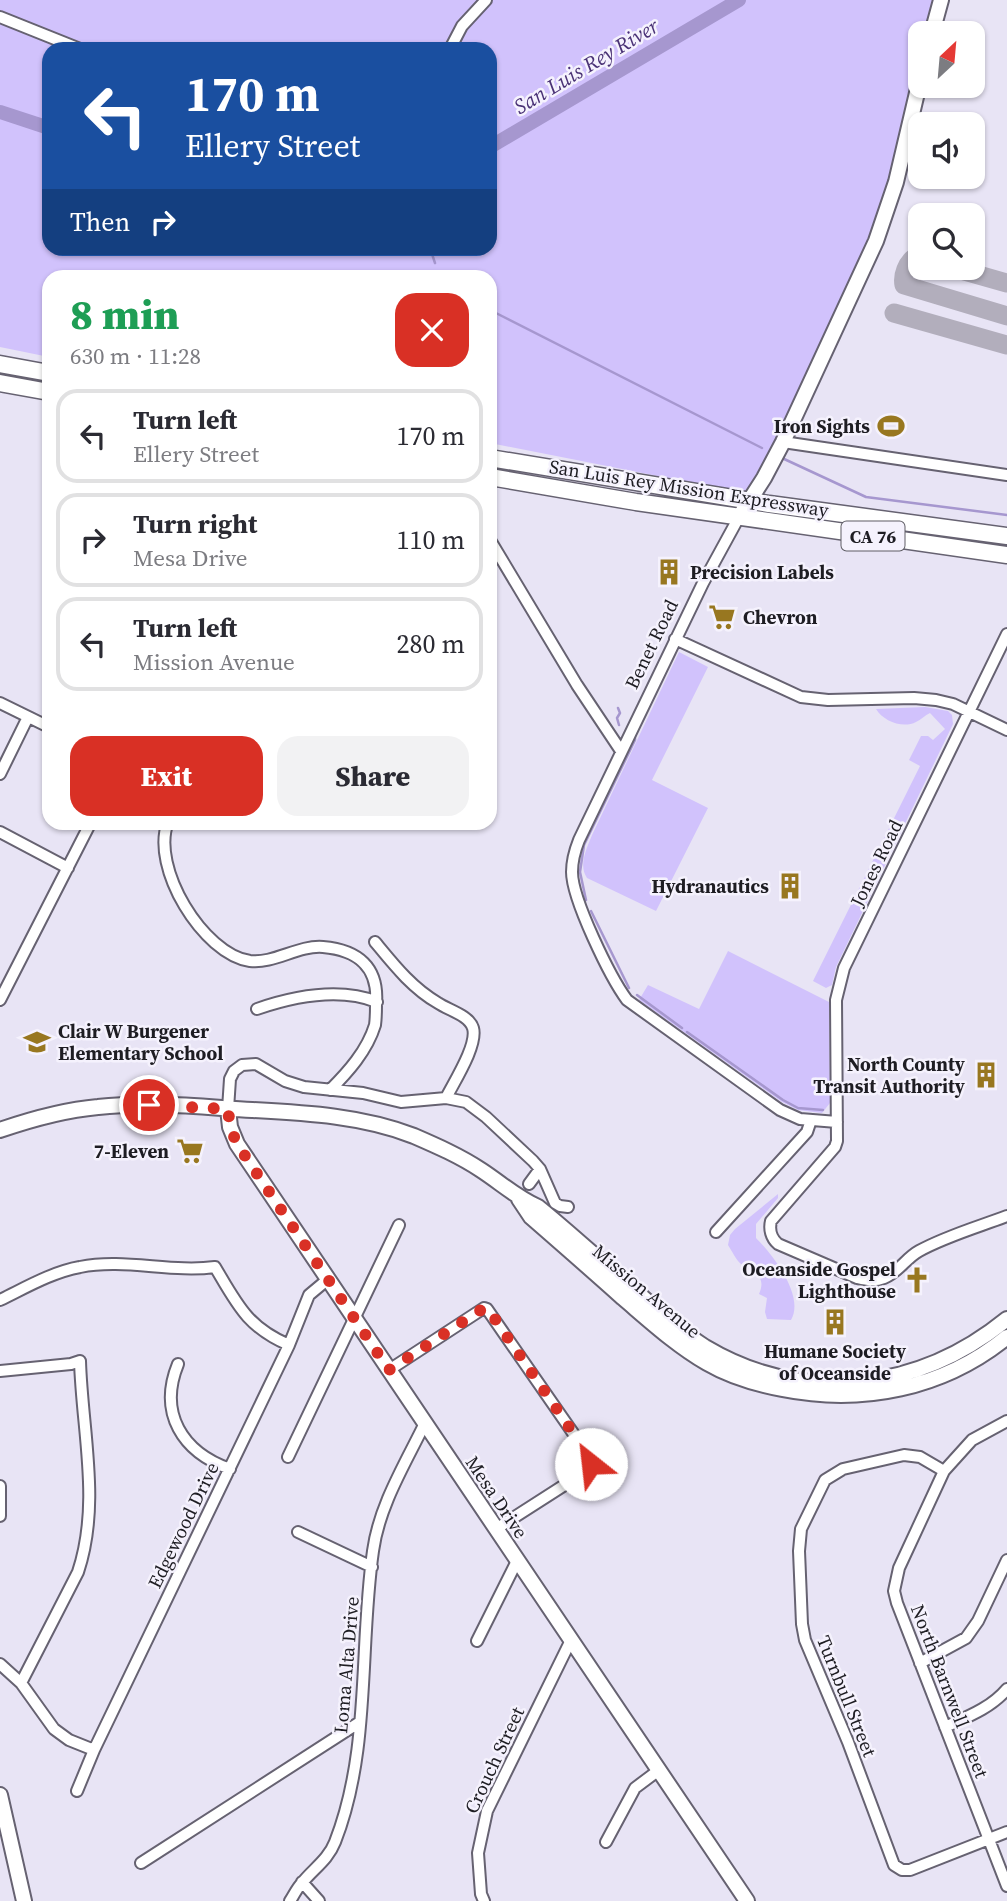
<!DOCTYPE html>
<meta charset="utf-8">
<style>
:root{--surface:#fff;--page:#f2f2f3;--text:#2b2b33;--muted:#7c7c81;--line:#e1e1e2;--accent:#d93025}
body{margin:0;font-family:"Source Serif 4",serif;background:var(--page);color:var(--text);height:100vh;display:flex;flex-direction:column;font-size:26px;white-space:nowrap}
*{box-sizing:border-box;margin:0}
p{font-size:23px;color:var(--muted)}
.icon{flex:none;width:38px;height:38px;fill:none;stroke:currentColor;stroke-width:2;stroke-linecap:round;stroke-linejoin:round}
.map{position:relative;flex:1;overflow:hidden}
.drawer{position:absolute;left:42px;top:270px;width:455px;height:560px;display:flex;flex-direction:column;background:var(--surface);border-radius:21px;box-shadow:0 2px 5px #0004}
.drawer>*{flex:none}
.top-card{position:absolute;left:42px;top:42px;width:455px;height:214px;border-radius:21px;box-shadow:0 2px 5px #0004;background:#1a4fa0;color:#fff;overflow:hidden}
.needle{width:46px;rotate:26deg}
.tools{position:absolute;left:908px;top:21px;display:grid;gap:14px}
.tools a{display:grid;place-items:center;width:77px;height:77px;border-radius:14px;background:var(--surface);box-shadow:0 2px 5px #0004;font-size:35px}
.pin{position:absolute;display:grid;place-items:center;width:60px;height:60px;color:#fff;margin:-30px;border:4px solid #fff;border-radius:50%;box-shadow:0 2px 7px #0007}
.me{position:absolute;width:77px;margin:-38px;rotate:331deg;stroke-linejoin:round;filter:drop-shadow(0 0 5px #0008)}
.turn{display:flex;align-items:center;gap:24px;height:147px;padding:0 28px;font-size:32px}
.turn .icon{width:91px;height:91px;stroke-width:2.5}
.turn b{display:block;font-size:49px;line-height:60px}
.then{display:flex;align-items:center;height:66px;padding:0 28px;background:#0003;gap:14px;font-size:26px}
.round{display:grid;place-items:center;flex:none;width:74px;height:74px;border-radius:21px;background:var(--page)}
.head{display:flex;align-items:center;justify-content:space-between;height:119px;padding:0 28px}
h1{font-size:42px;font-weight:800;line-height:52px;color:#1e9e55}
.primary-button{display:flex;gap:14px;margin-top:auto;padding:14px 28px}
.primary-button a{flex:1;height:80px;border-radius:21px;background:var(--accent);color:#fff;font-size:28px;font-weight:800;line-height:80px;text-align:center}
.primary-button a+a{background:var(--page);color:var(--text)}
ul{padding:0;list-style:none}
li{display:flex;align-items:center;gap:21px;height:94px;margin:0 14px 10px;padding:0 14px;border:4px solid var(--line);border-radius:21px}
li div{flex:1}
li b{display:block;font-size:26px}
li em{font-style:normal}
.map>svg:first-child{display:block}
.green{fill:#d1c2fc;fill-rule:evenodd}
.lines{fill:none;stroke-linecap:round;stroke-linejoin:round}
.stream{stroke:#a697cf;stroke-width:2.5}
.river{stroke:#a697cf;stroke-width:14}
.taxiway{stroke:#b2aebc;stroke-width:19}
.minor-casing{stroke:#666271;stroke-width:14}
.major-casing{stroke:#666271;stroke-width:18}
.highway-casing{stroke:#666271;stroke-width:19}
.minor{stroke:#fff;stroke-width:10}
.major{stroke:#fff;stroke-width:14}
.highway{stroke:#fff;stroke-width:16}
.route{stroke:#d93025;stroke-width:12;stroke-dasharray:0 21.6}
.labels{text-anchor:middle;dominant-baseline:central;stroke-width:5;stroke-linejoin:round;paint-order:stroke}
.shield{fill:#f5f2fd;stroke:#5e5d64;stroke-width:2}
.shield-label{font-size:18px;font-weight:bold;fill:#1e1d23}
.poi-label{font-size:19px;font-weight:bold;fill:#1e1d23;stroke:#f5f2fd;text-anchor:end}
.street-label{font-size:19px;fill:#1e1d23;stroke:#f5f2fd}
.water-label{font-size:21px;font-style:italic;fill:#4a3276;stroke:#f5f2fd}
</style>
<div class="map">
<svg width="1007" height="1901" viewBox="0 0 1007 1901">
<rect width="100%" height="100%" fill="#e8e4f5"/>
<!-- green -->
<path class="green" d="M0,0H941L932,33H920V80L896,182L754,495L490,443V276H49V357L0,347ZM49,49H490V248H49Z
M679,652L708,667L652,780L708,808L656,911L587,878C578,865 587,848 592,835Z
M925,707L948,711L952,715L953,724L836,967L832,985L826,988L813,981L920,766L909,760L921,736H928L933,740L945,729L930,713C925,715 921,720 916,722C903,729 883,721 876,709Z
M728,951L829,1002L830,1103L822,1113L798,1110L782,1102L639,1000L648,985L699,1009Z
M778,1194V1198L756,1224V1238C773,1255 805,1296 791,1320L767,1319L765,1312L767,1298L759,1294C767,1276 754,1273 741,1264C736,1260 732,1251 728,1245L730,1235L735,1229Z"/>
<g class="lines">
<!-- stream -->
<path class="stream" d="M430,248L435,263
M490,310L762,448
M782,458L866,497L1007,515
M618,708L620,713L617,718L619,725
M586,900L580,872L584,845L635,740V734
M591,911L629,988
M637,995L682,1028
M687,1032L783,1100L798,1108L823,1110"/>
<!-- river -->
<path class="river" d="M0,112L49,128
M490,147L739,0"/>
<!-- taxiway -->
<path class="taxiway" d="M920,258L915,257C907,263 902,275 904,285L1007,316
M954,268L1007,283
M894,313L1007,345"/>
<!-- minor casing -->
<g class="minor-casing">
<path id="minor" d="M0,17L80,49
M450,49L462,26L486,0
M783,442L1007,475
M739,517L703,583L579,840C575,850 572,861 572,872C572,899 610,977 627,1000L780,1110L800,1119L837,1122
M490,540L577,685L621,751
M1007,634L844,968L836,1000L837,1141L835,1147L771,1221C769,1229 771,1238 778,1244L857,1278C866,1280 874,1282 884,1278C899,1272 906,1258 919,1251C946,1236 978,1227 1007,1216
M675,639L801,697L828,700L914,698L936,700L953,704L1007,730
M0,703L49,727
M0,774L28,717
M168,822C150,867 203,954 250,961C274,964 298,945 323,947C358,950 379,967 376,1004C376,1011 376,1018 375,1025C367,1051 348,1072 330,1090
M0,832L68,868
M375,942C394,965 412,988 438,1003C448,1010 469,1015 473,1028C478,1045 454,1082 446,1098
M0,1000L91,822
M257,1009C295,996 339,987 377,1002
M228,1109L230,1079L234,1071L242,1065L256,1064L285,1081L304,1087L363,1093L401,1102L446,1098L466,1102L486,1117L533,1161L540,1169L555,1203L560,1206L568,1207
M529,1184L540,1169
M716,1232L807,1132L811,1120
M0,1300C25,1288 52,1272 80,1267C124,1258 171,1273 215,1267C237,1304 247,1327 289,1345
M178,1364C158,1413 182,1452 230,1469
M389,1370L484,1308L487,1309L589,1456L591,1464L588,1470L496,1529
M0,1371L71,1364L80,1361C82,1431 101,1503 78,1572L21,1683
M1007,1421L972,1440L944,1471L899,1568L894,1591L897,1603L1007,1886
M288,1457L399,1225
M944,1471L920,1457L904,1455L843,1469L825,1480L801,1529L799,1551L802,1624L805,1640L848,1742L894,1865L902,1870H910L1007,1832
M0,1486V1516
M298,1532L372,1567
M477,1641L517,1561
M920,1663L966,1638L978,1621L1007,1560
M0,1664L21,1683L54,1729L69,1740L94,1750
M945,1727C967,1717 991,1708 1007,1689
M77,1791L94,1750L289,1345L309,1295L327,1280
M606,1842L635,1788L659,1770
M141,1863L360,1722
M302,1882L319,1901
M290,1901C294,1895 297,1888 302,1883C313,1869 328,1860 335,1842C371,1750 359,1648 373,1551C379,1506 405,1464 425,1423
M484,1901L481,1894L478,1853L487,1811L571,1640"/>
</g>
<!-- major casing -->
<g class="major-casing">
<path id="major" d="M932,33L941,0
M739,517L764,478L783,442L876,241L896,182L920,80
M228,1109L230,1127L237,1144L747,1901
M0,1130C32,1119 64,1110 98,1107C149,1101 201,1107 252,1110C307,1113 363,1116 414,1136C437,1146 460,1156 481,1170C501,1183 517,1198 538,1207C570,1233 600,1261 631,1287C655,1308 678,1330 705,1347C804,1406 920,1390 1007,1319
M519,1199L531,1217C562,1244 593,1271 623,1298C650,1321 676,1345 707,1363C731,1377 756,1384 782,1389C862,1405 943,1389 1007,1337
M0,1795L24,1901"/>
</g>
<!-- highway casing -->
<g class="highway-casing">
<path id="highway" d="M0,364L49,373
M0,383L49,392
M490,458L769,504L1007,536
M490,477L636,502L1007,555"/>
</g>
<!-- minor -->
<use href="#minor" class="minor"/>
<!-- major -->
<use href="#major" class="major"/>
<!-- highway -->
<use href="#highway" class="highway"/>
</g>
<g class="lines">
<!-- route -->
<path class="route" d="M149,1105L228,1109L230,1127L237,1144L389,1370L484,1308L488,1309L589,1456L591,1464"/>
</g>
<!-- icons -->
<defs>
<g id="stadium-bare" transform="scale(2.1)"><path d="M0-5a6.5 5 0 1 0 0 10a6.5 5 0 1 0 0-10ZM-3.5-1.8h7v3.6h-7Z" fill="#987720" stroke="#f5f2fd" stroke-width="2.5" paint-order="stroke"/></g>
<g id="building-bare" transform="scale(2.1)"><path d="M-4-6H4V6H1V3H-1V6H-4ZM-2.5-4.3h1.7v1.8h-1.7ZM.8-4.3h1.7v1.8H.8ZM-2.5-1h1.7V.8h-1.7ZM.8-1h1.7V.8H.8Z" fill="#987720" stroke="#f5f2fd" stroke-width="2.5" paint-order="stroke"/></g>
<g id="supermarket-bare" transform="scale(2.1)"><path d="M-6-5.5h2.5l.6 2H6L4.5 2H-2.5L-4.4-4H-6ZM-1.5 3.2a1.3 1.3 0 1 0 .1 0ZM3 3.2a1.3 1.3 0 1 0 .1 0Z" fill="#987720" stroke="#f5f2fd" stroke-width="2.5" paint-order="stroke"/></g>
<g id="school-bare" transform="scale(2.1)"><path d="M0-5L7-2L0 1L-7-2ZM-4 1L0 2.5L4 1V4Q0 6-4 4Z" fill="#987720" stroke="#f5f2fd" stroke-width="2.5" paint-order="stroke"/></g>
<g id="church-bare" transform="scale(2.1)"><path d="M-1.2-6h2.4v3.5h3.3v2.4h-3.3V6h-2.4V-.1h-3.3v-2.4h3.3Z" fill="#987720" stroke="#f5f2fd" stroke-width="2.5" paint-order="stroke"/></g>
</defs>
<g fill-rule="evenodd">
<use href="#stadium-bare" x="891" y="426"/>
<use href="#building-bare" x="669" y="572"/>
<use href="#supermarket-bare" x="722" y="617"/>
<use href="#building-bare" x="790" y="886"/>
<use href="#school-bare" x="37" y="1042"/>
<use href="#building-bare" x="986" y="1075"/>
<use href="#supermarket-bare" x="190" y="1151"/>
<use href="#church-bare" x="917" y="1280"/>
<use href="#building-bare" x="835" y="1322"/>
</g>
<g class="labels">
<!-- shield labels -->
<rect class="shield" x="841.5" y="521.5" width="63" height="29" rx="5"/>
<g class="shield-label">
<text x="873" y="536">CA 76</text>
</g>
<!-- poi labels -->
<g class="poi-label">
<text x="870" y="426">Iron Sights</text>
<text x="690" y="572" text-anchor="start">Precision Labels</text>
<text x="743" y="617" text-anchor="start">Chevron</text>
<text x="769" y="886">Hydranautics</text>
<text x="58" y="1031" text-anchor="start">Clair W Burgener<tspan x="58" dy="22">Elementary School</tspan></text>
<text x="965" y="1064">North County<tspan x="965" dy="22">Transit Authority</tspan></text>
<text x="169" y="1151">7-Eleven</text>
<text x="896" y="1269">Oceanside Gospel<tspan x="896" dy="22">Lighthouse</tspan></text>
<text x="835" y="1351" text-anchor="middle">Humane Society<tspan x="835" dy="22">of Oceanside</tspan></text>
</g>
<!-- street labels -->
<g class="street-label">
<text transform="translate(689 488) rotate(9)">San Luis Rey Mission Expressway</text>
<text transform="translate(651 644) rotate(-64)">Benet Road</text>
<text transform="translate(876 863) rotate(-64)">Jones Road</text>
<text transform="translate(647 1291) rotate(40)">Mission Avenue</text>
<text transform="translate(497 1497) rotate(56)">Mesa Drive</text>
<text transform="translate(183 1525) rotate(-64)">Edgewood Drive</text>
<text transform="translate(346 1665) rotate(-85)">Loma Alta Drive</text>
<text transform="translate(950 1691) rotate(69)">North Barnwell Street</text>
<text transform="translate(847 1696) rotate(68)">Turnbull Street</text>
<text transform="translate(494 1760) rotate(-65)">Crouch Street</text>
</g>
<!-- water labels -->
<g class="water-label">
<text transform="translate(586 66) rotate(-31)">San Luis Rey River</text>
</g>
</g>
</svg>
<div class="tools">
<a><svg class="needle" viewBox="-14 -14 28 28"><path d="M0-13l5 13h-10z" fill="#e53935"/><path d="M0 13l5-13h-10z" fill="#7c7c81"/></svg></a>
<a><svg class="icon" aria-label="sound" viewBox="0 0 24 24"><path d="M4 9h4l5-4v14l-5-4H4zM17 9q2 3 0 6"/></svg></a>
<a><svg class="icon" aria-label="search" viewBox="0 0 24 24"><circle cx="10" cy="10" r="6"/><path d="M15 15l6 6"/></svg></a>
</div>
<div class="pin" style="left:149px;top:1105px;background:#d93025"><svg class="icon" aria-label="arrive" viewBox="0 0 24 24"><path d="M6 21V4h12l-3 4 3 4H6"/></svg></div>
<svg class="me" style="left:591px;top:1464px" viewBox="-20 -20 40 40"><circle r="19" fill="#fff"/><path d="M0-13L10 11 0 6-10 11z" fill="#d93025"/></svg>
<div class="top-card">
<div class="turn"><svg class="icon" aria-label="left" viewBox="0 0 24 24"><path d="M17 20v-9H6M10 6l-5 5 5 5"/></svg><div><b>170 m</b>Ellery Street</div></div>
<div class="then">Then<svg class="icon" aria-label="right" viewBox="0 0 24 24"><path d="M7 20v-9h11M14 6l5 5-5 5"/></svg></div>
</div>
<section class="drawer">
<div class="head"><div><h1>8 min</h1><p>630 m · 11:28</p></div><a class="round" style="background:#d93025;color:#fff"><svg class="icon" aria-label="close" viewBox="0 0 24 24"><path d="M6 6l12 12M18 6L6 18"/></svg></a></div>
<ul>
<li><svg class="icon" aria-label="left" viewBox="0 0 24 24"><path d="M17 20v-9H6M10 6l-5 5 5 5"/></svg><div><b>Turn left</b><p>Ellery Street</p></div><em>170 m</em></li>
<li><svg class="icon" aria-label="right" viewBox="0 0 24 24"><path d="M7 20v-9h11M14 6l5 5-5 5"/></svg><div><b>Turn right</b><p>Mesa Drive</p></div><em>110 m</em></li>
<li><svg class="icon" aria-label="left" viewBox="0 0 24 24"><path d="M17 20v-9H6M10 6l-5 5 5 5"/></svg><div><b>Turn left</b><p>Mission Avenue</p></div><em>280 m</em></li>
</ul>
<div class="primary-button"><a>Exit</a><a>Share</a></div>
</section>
</div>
